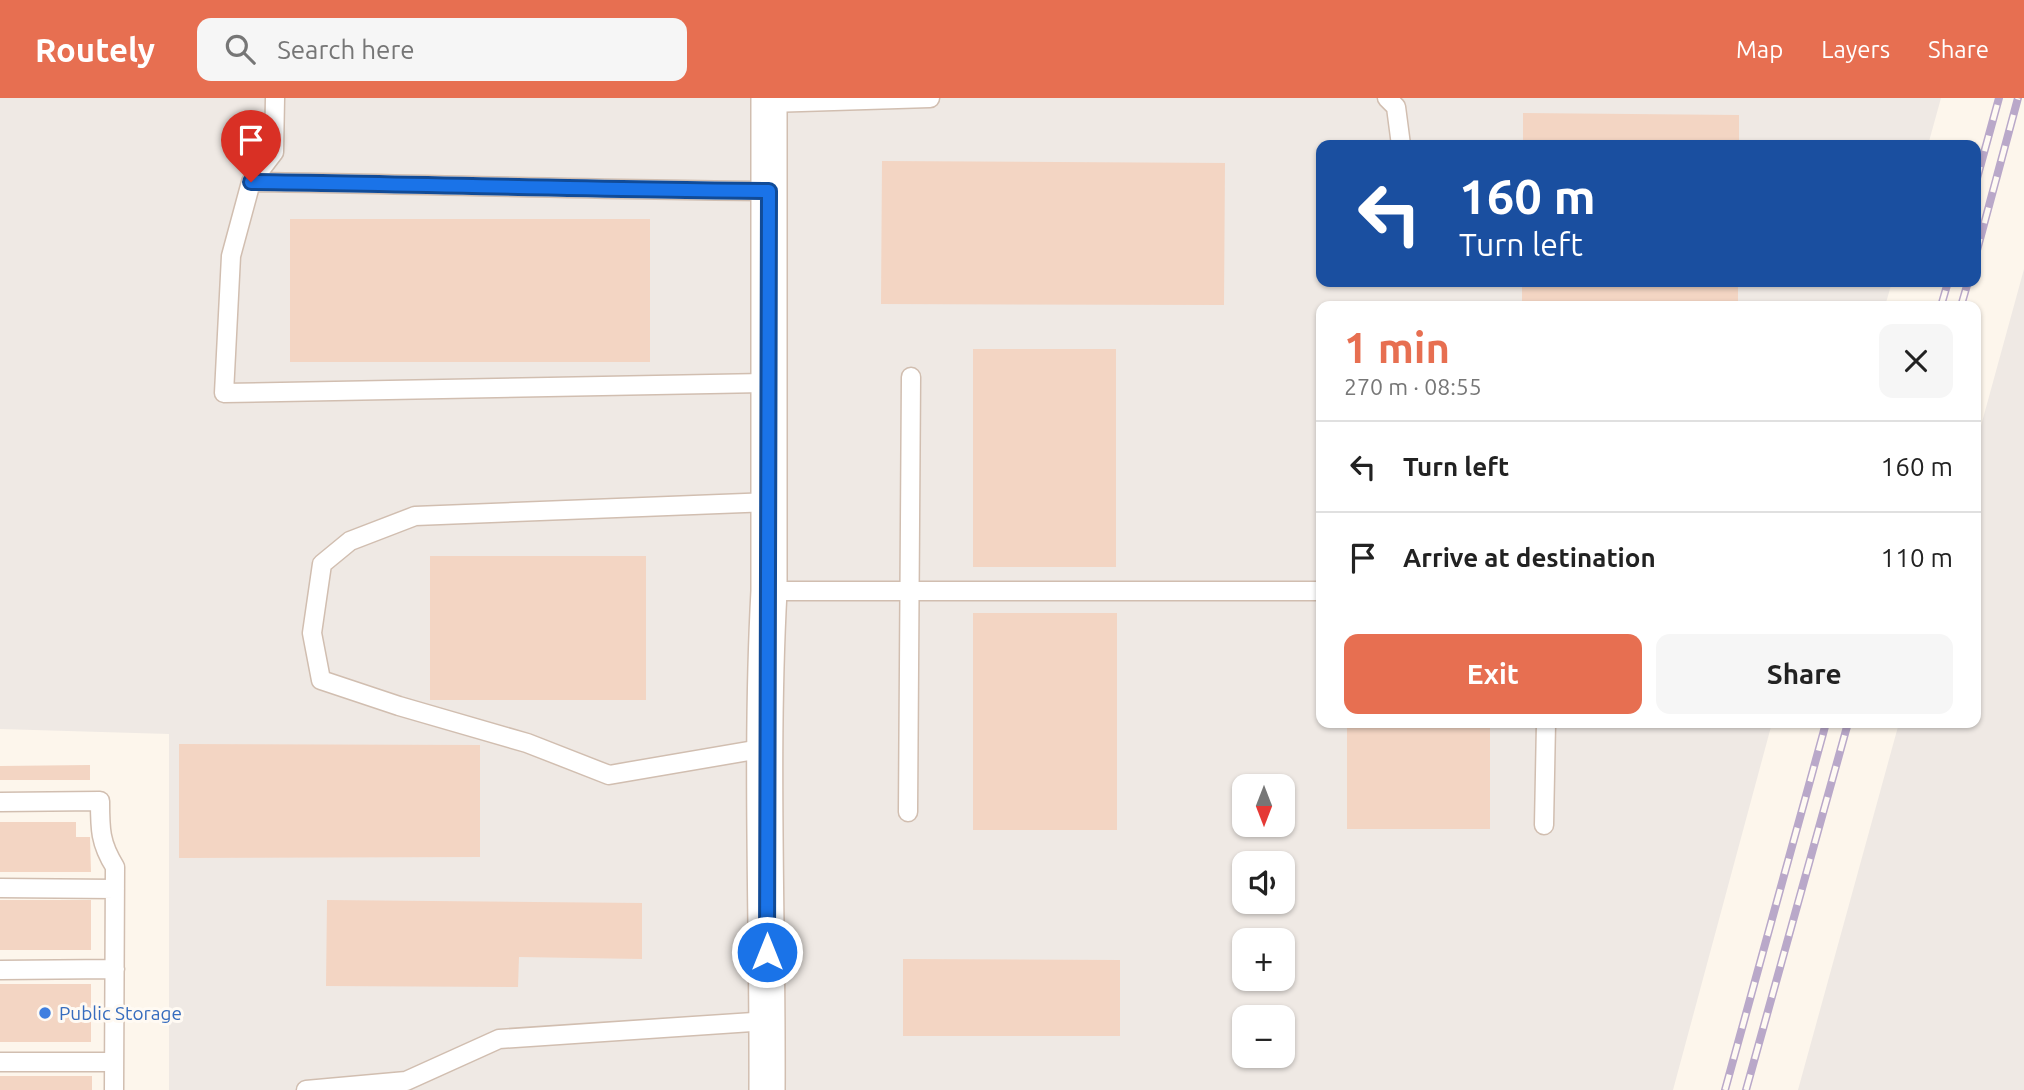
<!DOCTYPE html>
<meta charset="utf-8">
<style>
:root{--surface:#fff;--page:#f6f6f6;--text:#222;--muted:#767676;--line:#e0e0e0;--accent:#e76f51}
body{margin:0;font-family:Ubuntu,sans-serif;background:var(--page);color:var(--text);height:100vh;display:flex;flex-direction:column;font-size:26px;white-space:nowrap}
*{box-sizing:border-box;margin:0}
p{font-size:23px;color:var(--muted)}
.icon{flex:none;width:38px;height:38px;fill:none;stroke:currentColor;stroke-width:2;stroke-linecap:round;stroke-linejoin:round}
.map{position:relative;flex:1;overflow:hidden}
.side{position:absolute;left:1316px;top:203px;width:665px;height:427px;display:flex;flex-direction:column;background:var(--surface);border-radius:14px;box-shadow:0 2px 5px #0004}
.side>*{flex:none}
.guide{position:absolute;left:1316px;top:42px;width:665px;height:147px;border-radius:14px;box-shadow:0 2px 5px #0004;background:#1a4fa0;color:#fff;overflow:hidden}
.needle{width:46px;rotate:180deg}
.fabs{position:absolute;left:1232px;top:676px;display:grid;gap:14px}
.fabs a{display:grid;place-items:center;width:63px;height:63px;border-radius:14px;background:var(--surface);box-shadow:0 2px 5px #0004;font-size:35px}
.pin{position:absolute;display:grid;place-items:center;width:60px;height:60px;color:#fff;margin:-72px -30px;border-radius:50% 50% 50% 0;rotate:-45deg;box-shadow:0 0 7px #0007}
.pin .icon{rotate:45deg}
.me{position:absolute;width:77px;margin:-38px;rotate:0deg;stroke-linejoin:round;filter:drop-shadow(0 0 5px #0008)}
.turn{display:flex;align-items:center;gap:24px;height:147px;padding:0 28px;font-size:32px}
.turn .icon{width:91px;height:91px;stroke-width:2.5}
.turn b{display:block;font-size:49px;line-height:60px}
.round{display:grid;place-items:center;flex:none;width:74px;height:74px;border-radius:14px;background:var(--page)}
.overview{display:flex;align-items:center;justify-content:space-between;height:119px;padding:0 28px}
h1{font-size:42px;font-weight:700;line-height:52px;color:var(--accent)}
.cta{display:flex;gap:14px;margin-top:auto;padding:14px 28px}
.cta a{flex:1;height:80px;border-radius:14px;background:var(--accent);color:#fff;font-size:28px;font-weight:700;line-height:80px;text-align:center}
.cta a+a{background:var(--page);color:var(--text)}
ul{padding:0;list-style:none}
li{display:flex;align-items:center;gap:21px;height:91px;padding:0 28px;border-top:2px solid var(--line)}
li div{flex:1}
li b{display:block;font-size:26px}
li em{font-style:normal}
header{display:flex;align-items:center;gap:42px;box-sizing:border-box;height:98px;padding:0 35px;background:var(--accent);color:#fff}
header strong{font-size:33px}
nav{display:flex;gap:38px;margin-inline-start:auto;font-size:24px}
.search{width:490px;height:63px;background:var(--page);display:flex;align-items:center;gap:18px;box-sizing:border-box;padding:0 24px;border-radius:14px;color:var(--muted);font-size:26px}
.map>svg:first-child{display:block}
.industrial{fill:#efe9e4;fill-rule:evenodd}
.building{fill:#f3d5c3}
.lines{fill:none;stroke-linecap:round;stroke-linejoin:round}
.service-casing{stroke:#d1beb0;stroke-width:21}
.minor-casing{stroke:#d1beb0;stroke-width:38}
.service{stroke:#fff;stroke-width:18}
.minor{stroke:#fff;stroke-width:35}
.rail-casing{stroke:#b9a8c9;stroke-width:8}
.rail{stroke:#fffaf3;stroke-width:5;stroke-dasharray:16;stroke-linecap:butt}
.route-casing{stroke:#114b97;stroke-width:18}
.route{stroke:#1a73e8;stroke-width:12}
.shop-dot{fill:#3f7fe0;stroke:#fffaf3;stroke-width:2.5}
.labels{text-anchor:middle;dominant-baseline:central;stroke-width:6;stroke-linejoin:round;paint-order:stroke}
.shop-label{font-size:19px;fill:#366cbe;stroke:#fffaf3;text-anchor:start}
</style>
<header>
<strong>Routely</strong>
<div class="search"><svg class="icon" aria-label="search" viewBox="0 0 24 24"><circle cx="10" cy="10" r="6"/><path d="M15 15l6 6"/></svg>Search here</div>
<nav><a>Map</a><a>Layers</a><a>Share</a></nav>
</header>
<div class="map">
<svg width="2024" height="992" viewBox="0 0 2024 992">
<rect width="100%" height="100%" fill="#fdf6ec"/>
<!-- industrial -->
<path class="industrial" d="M0,0H1941L1928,47H1321V184H1892L1885,208H1321V625H1772L1673,992H169V636L0,631ZM1244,688H1283V726H1244ZM1244,765H1283V803H1244ZM1244,842H1283V880H1244ZM1244,919H1283V957H1244Z
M2024,171V992H1798L1899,625H1976V346Z"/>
<!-- building -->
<path class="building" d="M1523,15L1739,17V47H1523Z
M882,63L1225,65L1224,207L881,206Z
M290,121H650V264H290Z
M1522,184H1738V208L1522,206Z
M973,251H1116V469H973Z
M430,458H646V602H430Z
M973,515H1117V732H973Z
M1347,625H1490V731H1347Z
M179,646L480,647V759L179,760Z
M90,667V682H0V668Z
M0,724H76V739H90L91,774H0Z
M0,802H91V852H0Z
M327,802L642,805V861L519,859L518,889L326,888Z
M903,861L1120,862V938H903Z
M0,886H91V944H0Z
M0,978H92V992H0Z"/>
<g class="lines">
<!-- service casing -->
<g class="service-casing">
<path id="service" d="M275,0L274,54L251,84L231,158L224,295L769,285
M1387,0L1396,9L1401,47
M769,5L930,0
M251,84C424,86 596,92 769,93
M769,493H1321
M766,650L609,677L527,645L399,608L321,582L312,535L322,466L350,443L415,418L769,404
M0,704L100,703C100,731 100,745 115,769L114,992
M908,714L911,279
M1544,727L1546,625
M0,790L115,791
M0,872L115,871
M0,964H114
M306,992L406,983L499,941L767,923"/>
</g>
<!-- minor casing -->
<g class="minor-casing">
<path id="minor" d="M767,992C768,826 760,659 769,493V0"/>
</g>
<!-- service -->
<use href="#service" class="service"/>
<!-- minor -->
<use href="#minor" class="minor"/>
<!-- rail casing -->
<g class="rail-casing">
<path id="rail" d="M1976,84L1999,0
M1976,156L2018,0
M1941,208L1948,184
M1961,208L1968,184
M1725,992L1826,625
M1746,992L1848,625"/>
</g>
<!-- rail -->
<use href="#rail" class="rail"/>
</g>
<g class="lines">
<!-- route casing -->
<g class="route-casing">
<path id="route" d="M251,84C424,86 596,92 769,93L767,854"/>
</g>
<!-- route -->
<use href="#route" class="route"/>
</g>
<!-- markers -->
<circle class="shop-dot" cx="45" cy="915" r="7"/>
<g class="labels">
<!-- shop labels -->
<g class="shop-label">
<text x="59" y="915">Public Storage</text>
</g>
</g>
</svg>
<div class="fabs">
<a><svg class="needle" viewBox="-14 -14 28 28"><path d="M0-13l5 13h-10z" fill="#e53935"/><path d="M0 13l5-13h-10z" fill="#767676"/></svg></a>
<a><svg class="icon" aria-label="sound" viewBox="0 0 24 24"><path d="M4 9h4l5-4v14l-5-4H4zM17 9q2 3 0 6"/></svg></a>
<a>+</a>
<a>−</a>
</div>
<div class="pin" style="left:251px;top:84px;background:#d93025"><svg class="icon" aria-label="arrive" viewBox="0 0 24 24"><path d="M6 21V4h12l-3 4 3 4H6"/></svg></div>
<svg class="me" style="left:767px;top:854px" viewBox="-20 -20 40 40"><circle r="17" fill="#1a73e8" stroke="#fff" stroke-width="3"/><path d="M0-11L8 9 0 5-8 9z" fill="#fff"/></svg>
<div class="guide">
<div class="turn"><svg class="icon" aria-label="left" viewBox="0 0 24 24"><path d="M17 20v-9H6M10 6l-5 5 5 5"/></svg><div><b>160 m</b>Turn left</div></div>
</div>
<section class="side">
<div class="overview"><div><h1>1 min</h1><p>270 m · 08:55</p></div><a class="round"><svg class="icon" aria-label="close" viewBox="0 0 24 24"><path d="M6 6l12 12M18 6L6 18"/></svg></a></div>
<ul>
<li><svg class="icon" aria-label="left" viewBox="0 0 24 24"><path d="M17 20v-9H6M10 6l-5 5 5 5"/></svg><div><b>Turn left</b></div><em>160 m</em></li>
<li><svg class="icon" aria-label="arrive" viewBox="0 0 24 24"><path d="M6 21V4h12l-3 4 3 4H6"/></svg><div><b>Arrive at destination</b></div><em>110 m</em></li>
</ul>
<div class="cta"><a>Exit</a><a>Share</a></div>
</section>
</div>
